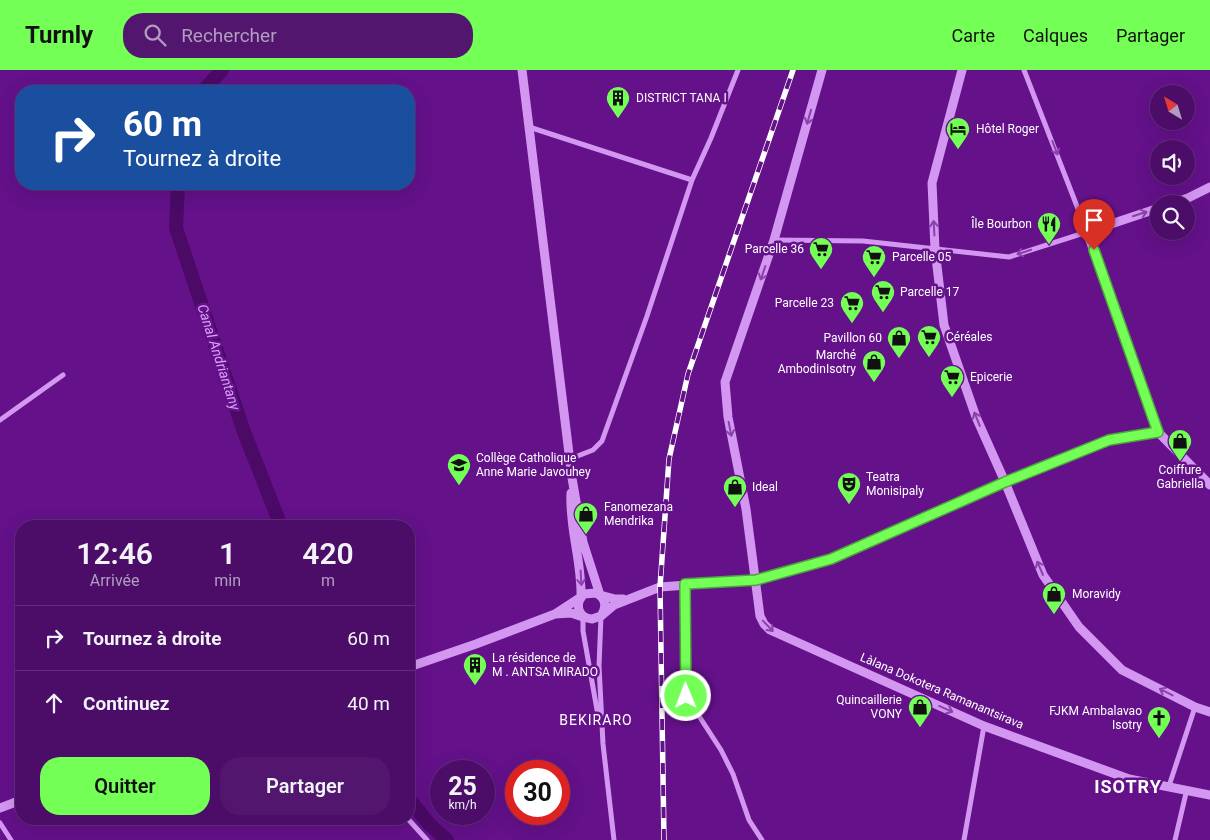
<!DOCTYPE html>
<html lang="fr">
<meta charset="utf-8">
<style>
:root{--surface:#4b0d68;--page:#52166e;--text:#f1f3f6;--muted:#b29cc0;--line:#622d7c;--accent:#74ff57}
body{margin:0;font-family:Roboto,sans-serif;background:var(--page);color:var(--text);height:100vh;display:flex;flex-direction:column;font-size:19px;white-space:nowrap}
*{box-sizing:border-box;margin:0}
p{font-size:16px;color:var(--muted)}
.icon{flex:none;width:28px;height:28px;fill:none;stroke:currentColor;stroke-width:2;stroke-linecap:round;stroke-linejoin:round}
.map{position:relative;flex:1;overflow:hidden}
.details{position:absolute;left:15px;top:450px;width:400px;height:305px;display:flex;flex-direction:column;background:var(--surface);border-radius:20px;box-shadow:0 5px 20px #0002,0 0 0 1px var(--line)}
.details>*{flex:none}
.guide{position:absolute;left:15px;top:15px;width:400px;height:105px;border-radius:20px;box-shadow:0 5px 20px #0002,0 0 0 1px var(--line);background:#1a4fa0;color:#fff;overflow:hidden}
.needle{width:32px;rotate:322deg}
.controls{position:absolute;left:1150px;top:15px;display:grid;gap:10px}
.controls a{display:grid;place-items:center;width:45px;height:45px;border-radius:50%;background:var(--surface);box-shadow:0 5px 20px #0002,0 0 0 1px var(--line);font-size:25px}
.speed{position:absolute;left:430px;top:690px;display:flex;gap:10px;font-size:25px;font-weight:700;text-align:center}
.speed>*{display:grid;place-content:center;width:65px;height:65px;border-radius:50%;background:var(--surface);box-shadow:0 5px 20px #0002,0 0 0 1px var(--line);line-height:1}
.speed small{font-size:12px;font-weight:400}
.speed .limit{border:8px solid #d22;background:#fff;color:#111}
.pin{position:absolute;display:grid;place-items:center;width:42px;height:42px;color:#fff;margin:-51px -21px;border-radius:50% 50% 50% 0;rotate:-45deg;box-shadow:0 0 5px #0007}
.pin .icon{rotate:45deg}
.me{position:absolute;width:55px;margin:-28px;rotate:359deg;stroke-linejoin:round;filter:drop-shadow(0 0 4px #0008)}
.turn{display:flex;align-items:center;gap:18px;height:105px;padding:0 25px;font-size:22px}
.turn .icon{width:65px;height:65px;stroke-width:2.5}
.turn b{display:block;font-size:35px;line-height:42px}
.eta{display:flex;justify-content:space-evenly;align-items:center;height:85px;text-align:center}
.eta b{font-size:30px;font-weight:600;line-height:35px}
.cta{display:flex;gap:10px;margin-top:auto;padding:10px 25px}
.cta a{flex:1;height:58px;border-radius:20px;background:var(--accent);color:#111;font-size:20px;font-weight:600;line-height:58px;text-align:center}
.cta a+a{background:var(--page);color:var(--text)}
ul{padding:0;list-style:none}
li{display:flex;align-items:center;gap:15px;height:65px;padding:0 25px;border-top:1px solid var(--line)}
li div{flex:1}
li b{display:block;font-size:19px}
li em{font-style:normal}
header{display:flex;align-items:center;gap:30px;box-sizing:border-box;height:70px;padding:0 25px;background:var(--accent);color:#111}
header strong{font-size:24px}
nav{display:flex;gap:28px;margin-inline-start:auto;font-size:18px}
.search{width:350px;height:45px;background:var(--page);display:flex;align-items:center;gap:12px;box-sizing:border-box;padding:0 18px;border-radius:20px;color:var(--muted);font-size:19px}
.map>svg:first-child{display:block}
.lines{fill:none;stroke-linecap:round;stroke-linejoin:round}
.canal{stroke:#4a0a66;stroke-width:14}
.minor{stroke:#d397f1;stroke-width:5}
.tertiary{stroke:#d397f1;stroke-width:9}
.rail-casing{stroke:#fff;stroke-width:5.5}
.rail{stroke:#64118a;stroke-width:4;stroke-dasharray:11;stroke-linecap:butt}
.oneway{stroke:#8b40ae}
.route-casing{stroke:#4ba639;stroke-width:12}
.route{stroke:#74ff57;stroke-width:9}
.labels{text-anchor:middle;dominant-baseline:central;stroke-width:5;stroke-linejoin:round;paint-order:stroke}
.poi-label{font-size:12px;fill:#fff;stroke:#64118a;text-anchor:start}
.street-label{font-size:12px;fill:#fff;stroke:#64118a}
.water-label{font-size:14px;font-style:italic;fill:#dba3f9;stroke:#64118a}
.neighbourhood-label{font-size:14px;letter-spacing:1px;fill:#fff;stroke:#64118a}
.district-label{font-size:18px;font-weight:bold;letter-spacing:1px;fill:#fff;stroke:#64118a}
</style>
<header>
<strong>Turnly</strong>
<div class="search"><svg class="icon" aria-label="search" viewBox="0 0 24 24"><circle cx="10" cy="10" r="6"/><path d="M15 15l6 6"/></svg>Rechercher</div>
<nav><a>Carte</a><a>Calques</a><a>Partager</a></nav>
</header>
<div class="map">
<svg width="1210" height="770" viewBox="0 0 1210 770">
<rect width="100%" height="100%" fill="#64118a"/>
<g class="lines">
<!-- canal -->
<path class="canal" d="M203,21L222,0
M178,114L176,158L244,362L281,456
M409,729L430,755L447,770"/>
<!-- minor -->
<path class="minor" d="M529,57L692,110L647,246L602,371L593,380L570,389
M692,110L711,68L738,0
M774,170L863,171L1009,187L1087,162L1024,0
M0,350L63,305
M20,499L21,504
M685,515L686,626L721,680L733,704L749,750L762,770
M601,546L599,596L603,674L614,770
M583,547V561L599,651
M1169,716L1195,637
M408,749L427,770
M0,753L11,770
M964,770L984,656
M1175,770L1187,719"/>
<!-- tertiary -->
<path class="tertiary" d="M522,0L572,408L583,472L600,525L615,529H623
M822,0L774,170L725,312L728,347L746,439L760,546L764,554L770,560L984,656L1129,709L1210,725
M962,0L932,113L935,179L944,255L976,347L1005,412L1043,505L1079,557L1122,600L1195,637L1210,642
M1171,134L1188,128L1210,117
M1159,138L1087,162L1158,362L1210,415
M555,544L571,543L583,547
M601,546C607,537 606,528 596,523L584,524C574,534 578,548 592,549L601,546L614,535L660,517L756,510L831,489L1005,412L1109,370L1158,362
M409,597L476,574L555,544L581,527C582,491 569,458 571,423
M0,738L21,730"/>
<!-- rail casing -->
<g class="rail-casing">
<path id="rail" d="M664,770L660,517L669,389L688,304L793,0"/>
</g>
<!-- rail -->
<use href="#rail" class="rail"/>
</g>
<!-- one-way arrows -->
<defs><path id="oneway-shaft" d="M-6 0H5M1.5-3L5.5 0L1.5 3" fill="none" stroke-width="1.6" stroke-linecap="round" stroke-linejoin="round" transform="scale(1.25)"/></defs>
<g class="oneway">
<use href="#oneway-shaft" transform="translate(809 47) rotate(106)"/>
<use href="#oneway-shaft" transform="translate(1055 78) rotate(69)"/>
<use href="#oneway-shaft" transform="translate(1140 144) rotate(-18)"/>
<use href="#oneway-shaft" transform="translate(934 158) rotate(-93)"/>
<use href="#oneway-shaft" transform="translate(1024 182) rotate(162)"/>
<use href="#oneway-shaft" transform="translate(763 203) rotate(109)"/>
<use href="#oneway-shaft" transform="translate(977 349) rotate(-112)"/>
<use href="#oneway-shaft" transform="translate(730 359) rotate(79)"/>
<use href="#oneway-shaft" transform="translate(1040 498) rotate(-113)"/>
<use href="#oneway-shaft" transform="translate(581 508) rotate(87)"/>
<use href="#oneway-shaft" transform="translate(768 556) rotate(46)"/>
<use href="#oneway-shaft" transform="translate(1166 622) rotate(-153)"/>
<use href="#oneway-shaft" transform="translate(946 639) rotate(24)"/>
</g>
<g class="lines">
<!-- route casing -->
<g class="route-casing">
<path id="route" d="M686,626L685,514L756,510L831,489L1005,412L1109,370L1158,362L1094,180"/>
</g>
<!-- route -->
<use href="#route" class="route"/>
</g>
<!-- icons -->
<defs>
<g id="building-pin" transform="scale(1.25)"><path d="M0 17L-7.5 6A9.5 9.5 0 1 1 7.5 6Z" fill="#74ff57" stroke="#64118a"/><path d="M-4-6H4V6H1V3H-1V6H-4ZM-2.5-4.3h1.7v1.8h-1.7ZM.8-4.3h1.7v1.8H.8ZM-2.5-1h1.7V.8h-1.7ZM.8-1h1.7V.8H.8Z" fill="#111"/></g>
<g id="hotel-pin" transform="scale(1.25)"><path d="M0 17L-7.5 6A9.5 9.5 0 1 1 7.5 6Z" fill="#74ff57" stroke="#64118a"/><path d="M-6-4.5h1.5V1H6V5H4.5V3h-9V5H-6ZM-4 0a1.8 1.8 0 1 1 3.6 0ZM.5 0V-2.5h3Q6-2.5 6 0Z" fill="#111"/></g>
<g id="restaurant-pin" transform="scale(1.25)"><path d="M0 17L-7.5 6A9.5 9.5 0 1 1 7.5 6Z" fill="#74ff57" stroke="#64118a"/><path d="M-5-6h1v4h1v-4h1v4h1v-4h1v5L-1.5 .5V6h-2V.5L-5-1ZM5-6V6H3V1.5H1.5Q1.5-4 5-6Z" fill="#111"/></g>
<g id="supermarket-pin" transform="scale(1.25)"><path d="M0 17L-7.5 6A9.5 9.5 0 1 1 7.5 6Z" fill="#74ff57" stroke="#64118a"/><path d="M-6-5.5h2.5l.6 2H6L4.5 2H-2.5L-4.4-4H-6ZM-1.5 3.2a1.3 1.3 0 1 0 .1 0ZM3 3.2a1.3 1.3 0 1 0 .1 0Z" fill="#111"/></g>
<g id="shop-pin" transform="scale(1.25)"><path d="M0 17L-7.5 6A9.5 9.5 0 1 1 7.5 6Z" fill="#74ff57" stroke="#64118a"/><path d="M-5-2.5h2.3a2.7 3.5 0 0 1 5.4 0H5L5.5 6h-11ZM-1.5-2.5h3a1.5 2.3 0 0 0-3 0Z" fill="#111"/></g>
<g id="school-pin" transform="scale(1.25)"><path d="M0 17L-7.5 6A9.5 9.5 0 1 1 7.5 6Z" fill="#74ff57" stroke="#64118a"/><path d="M0-5L7-2L0 1L-7-2ZM-4 1L0 2.5L4 1V4Q0 6-4 4Z" fill="#111"/></g>
<g id="theatre-pin" transform="scale(1.25)"><path d="M0 17L-7.5 6A9.5 9.5 0 1 1 7.5 6Z" fill="#74ff57" stroke="#64118a"/><path d="M-5-5.5Q0-4 5-5.5V0Q5 5 0 6Q-5 5-5 0ZM-3.3-2.5H-1v1.5H-3.3ZM1-2.5H3.3v1.5H1ZM-2.8 1Q0 5.5 2.8 1Z" fill="#111"/></g>
<g id="church-pin" transform="scale(1.25)"><path d="M0 17L-7.5 6A9.5 9.5 0 1 1 7.5 6Z" fill="#74ff57" stroke="#64118a"/><path d="M-1.2-6h2.4v3.5h3.3v2.4h-3.3V6h-2.4V-.1h-3.3v-2.4h3.3Z" fill="#111"/></g>
</defs>
<g fill-rule="evenodd">
<use href="#building-pin" x="618" y="28"/>
<use href="#hotel-pin" x="958" y="59"/>
<use href="#restaurant-pin" x="1049" y="154"/>
<use href="#supermarket-pin" x="821" y="179"/>
<use href="#supermarket-pin" x="874" y="187"/>
<use href="#supermarket-pin" x="883" y="222"/>
<use href="#supermarket-pin" x="852" y="233"/>
<use href="#supermarket-pin" x="929" y="267"/>
<use href="#shop-pin" x="899" y="268"/>
<use href="#shop-pin" x="874" y="292"/>
<use href="#supermarket-pin" x="952" y="307"/>
<use href="#shop-pin" x="1180" y="371"/>
<use href="#school-pin" x="459" y="395"/>
<use href="#theatre-pin" x="849" y="414"/>
<use href="#shop-pin" x="735" y="417"/>
<use href="#shop-pin" x="586" y="444"/>
<use href="#shop-pin" x="1054" y="524"/>
<use href="#building-pin" x="475" y="595"/>
<use href="#shop-pin" x="920" y="637"/>
<use href="#church-pin" x="1159" y="648"/>
</g>
<g class="labels">
<!-- poi labels -->
<g class="poi-label">
<text x="636" y="28">DISTRICT TANA I</text>
<text x="976" y="59">Hôtel Roger</text>
<text x="1032" y="154" text-anchor="end">Île Bourbon</text>
<text x="804" y="179" text-anchor="end">Parcelle 36</text>
<text x="892" y="187">Parcelle 05</text>
<text x="900" y="222">Parcelle 17</text>
<text x="834" y="233" text-anchor="end">Parcelle 23</text>
<text x="946" y="267">Céréales</text>
<text x="882" y="268" text-anchor="end">Pavillon 60</text>
<text x="856" y="285" text-anchor="end">Marché<tspan x="856" dy="14">AmbodinIsotry</tspan></text>
<text x="970" y="307">Epicerie</text>
<text x="476" y="388">Collège Catholique<tspan x="476" dy="14">Anne Marie Javouhey</tspan></text>
<text x="1180" y="400" text-anchor="middle">Coiffure<tspan x="1180" dy="14">Gabriella</tspan></text>
<text x="866" y="407">Teatra<tspan x="866" dy="14">Monisipaly</tspan></text>
<text x="752" y="417">Ideal</text>
<text x="604" y="437">Fanomezana<tspan x="604" dy="14">Mendrika</tspan></text>
<text x="1072" y="524">Moravidy</text>
<text x="492" y="588">La résidence de<tspan x="492" dy="14">M . ANTSA MIRADO</tspan></text>
<text x="902" y="630" text-anchor="end">Quincaillerie<tspan x="902" dy="14">VONY</tspan></text>
<text x="1142" y="641" text-anchor="end">FJKM Ambalavao<tspan x="1142" dy="14">Isotry</tspan></text>
</g>
<!-- street labels -->
<g class="street-label">
<text transform="translate(942 621) rotate(23)">Làlana Dokotera Ramanantsirava</text>
</g>
<!-- water labels -->
<g class="water-label">
<text transform="translate(219 287) rotate(72)">Canal Andriantany</text>
</g>
<!-- neighbourhood labels -->
<g class="neighbourhood-label">
<text x="596" y="650">BEKIRARO</text>
</g>
<!-- district labels -->
<g class="district-label">
<text x="1128" y="716">ISOTRY</text>
</g>
</g>
</svg>
<div class="controls">
<a><svg class="needle" viewBox="-14 -14 28 28"><path d="M0-13l5 13h-10z" fill="#e53935"/><path d="M0 13l5-13h-10z" fill="#b29cc0"/></svg></a>
<a><svg class="icon" aria-label="sound" viewBox="0 0 24 24"><path d="M4 9h4l5-4v14l-5-4H4zM17 9q2 3 0 6"/></svg></a>
<a><svg class="icon" aria-label="search" viewBox="0 0 24 24"><circle cx="10" cy="10" r="6"/><path d="M15 15l6 6"/></svg></a>
</div>
<div class="speed"><div>25<small>km/h</small></div><div class="limit">30</div></div>
<div class="pin" style="left:1094px;top:180px;background:#d93025"><svg class="icon" aria-label="arrive" viewBox="0 0 24 24"><path d="M6 21V4h12l-3 4 3 4H6"/></svg></div>
<svg class="me" style="left:686px;top:626px" viewBox="-20 -20 40 40"><circle r="17" fill="#74ff57" stroke="#fff" stroke-width="3"/><path d="M0-11L8 9 0 5-8 9z" fill="#fff"/></svg>
<div class="guide">
<div class="turn"><svg class="icon" aria-label="right" viewBox="0 0 24 24"><path d="M7 20v-9h11M14 6l5 5-5 5"/></svg><div><b>60 m</b>Tournez à droite</div></div>
</div>
<section class="details">
<div class="eta">
<div><b>12:46</b><p>Arrivée</p></div>
<div><b>1</b><p>min</p></div>
<div><b>420</b><p>m</p></div>
</div>
<ul>
<li><svg class="icon" aria-label="right" viewBox="0 0 24 24"><path d="M7 20v-9h11M14 6l5 5-5 5"/></svg><div><b>Tournez à droite</b></div><em>60 m</em></li>
<li><svg class="icon" aria-label="ahead" viewBox="0 0 24 24"><path d="M12 20V5M6 11l6-6 6 6"/></svg><div><b>Continuez</b></div><em>40 m</em></li>
</ul>
<div class="cta"><a>Quitter</a><a>Partager</a></div>
</section>
</div>
